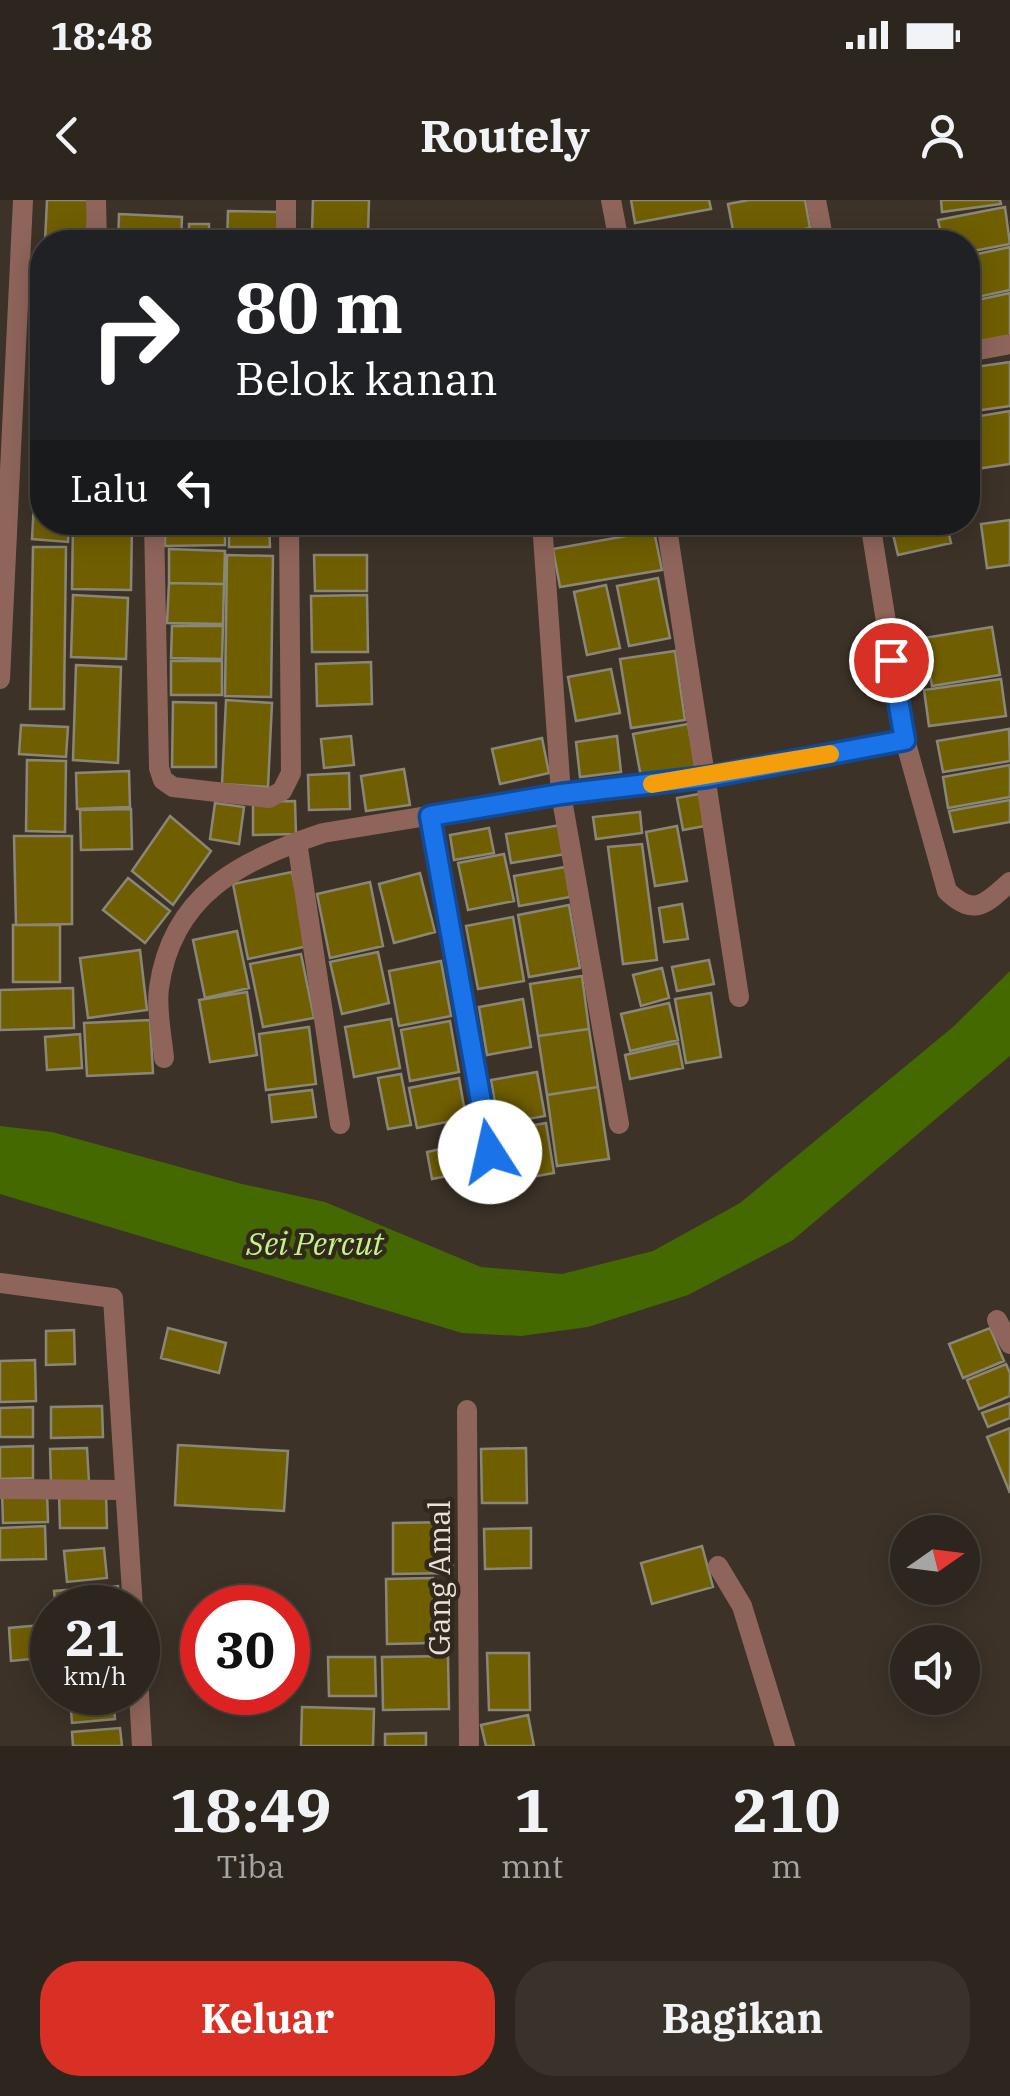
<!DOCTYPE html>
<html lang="id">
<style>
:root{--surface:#2d261e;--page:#39322b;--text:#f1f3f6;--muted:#a7a5a4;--line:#48433c;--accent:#d93025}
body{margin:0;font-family:"IBM Plex Serif",serif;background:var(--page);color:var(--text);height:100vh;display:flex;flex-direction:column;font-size:38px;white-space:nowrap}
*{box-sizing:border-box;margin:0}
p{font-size:32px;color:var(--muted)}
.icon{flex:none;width:55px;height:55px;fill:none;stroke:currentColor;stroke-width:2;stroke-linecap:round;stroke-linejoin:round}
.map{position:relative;height:1546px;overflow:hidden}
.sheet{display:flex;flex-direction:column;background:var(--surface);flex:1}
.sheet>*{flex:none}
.guide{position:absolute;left:30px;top:30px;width:950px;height:305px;border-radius:40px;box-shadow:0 5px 25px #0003,0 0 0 2px var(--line);background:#202124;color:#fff;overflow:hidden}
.needle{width:65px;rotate:76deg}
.controls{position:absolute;left:890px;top:1315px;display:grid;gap:20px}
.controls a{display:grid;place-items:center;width:90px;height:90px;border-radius:50%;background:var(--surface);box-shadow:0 5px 25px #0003,0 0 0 2px var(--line);font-size:50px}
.speed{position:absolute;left:30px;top:1385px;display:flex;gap:20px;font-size:50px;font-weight:700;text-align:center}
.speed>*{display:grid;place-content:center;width:130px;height:130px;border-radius:50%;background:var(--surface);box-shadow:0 5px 25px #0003,0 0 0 2px var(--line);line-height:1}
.speed small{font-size:25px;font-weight:400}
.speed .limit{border:15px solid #d22;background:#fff;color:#111}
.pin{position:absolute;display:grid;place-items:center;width:85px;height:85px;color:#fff;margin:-42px;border:5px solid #fff;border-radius:50%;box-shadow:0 2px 10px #0007}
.me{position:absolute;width:110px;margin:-55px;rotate:350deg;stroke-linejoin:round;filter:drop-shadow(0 0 8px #0008)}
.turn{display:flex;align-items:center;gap:35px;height:210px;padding:0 40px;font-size:45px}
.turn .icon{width:130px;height:130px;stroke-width:2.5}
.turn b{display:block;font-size:70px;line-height:85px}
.then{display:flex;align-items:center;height:95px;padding:0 40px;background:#0003;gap:20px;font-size:38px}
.eta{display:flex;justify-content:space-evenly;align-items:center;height:170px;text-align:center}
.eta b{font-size:60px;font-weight:800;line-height:70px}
.primary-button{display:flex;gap:20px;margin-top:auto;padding:20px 40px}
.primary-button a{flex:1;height:115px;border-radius:40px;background:var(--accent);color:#fff;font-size:40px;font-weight:800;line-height:115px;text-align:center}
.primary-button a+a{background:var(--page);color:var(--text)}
.status{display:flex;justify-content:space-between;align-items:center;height:70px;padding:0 50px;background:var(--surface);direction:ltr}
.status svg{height:28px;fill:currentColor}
header{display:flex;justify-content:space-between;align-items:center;height:130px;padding:0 40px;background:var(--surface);font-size:45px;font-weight:800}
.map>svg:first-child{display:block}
.water{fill:#456901}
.building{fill:#705f00;stroke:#8b8778;stroke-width:2.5}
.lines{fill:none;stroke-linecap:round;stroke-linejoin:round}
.minor{stroke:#8f655b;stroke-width:20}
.route-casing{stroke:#114b97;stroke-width:25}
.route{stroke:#1a73e8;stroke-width:18}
.slow{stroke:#f59e0b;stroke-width:18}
.labels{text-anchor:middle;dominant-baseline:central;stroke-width:9;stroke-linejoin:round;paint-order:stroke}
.street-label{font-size:30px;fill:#e8e2db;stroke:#32281e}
.water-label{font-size:32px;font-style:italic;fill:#c1f682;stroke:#32281e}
</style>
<div class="status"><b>18:48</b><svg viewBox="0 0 49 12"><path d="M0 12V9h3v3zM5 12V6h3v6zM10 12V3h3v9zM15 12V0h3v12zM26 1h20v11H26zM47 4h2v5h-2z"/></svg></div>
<header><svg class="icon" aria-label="back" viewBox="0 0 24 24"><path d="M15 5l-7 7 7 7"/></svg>Routely<svg class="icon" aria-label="person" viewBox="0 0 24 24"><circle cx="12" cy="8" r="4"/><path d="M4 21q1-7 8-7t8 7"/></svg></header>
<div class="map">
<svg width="1010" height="1546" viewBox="0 0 1010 1546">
<rect width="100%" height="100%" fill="#3c3228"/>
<!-- water -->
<path class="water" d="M1010,771V856L793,1040L688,1095L588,1127L521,1136L462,1133L0,994V926L52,932L242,984L325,1002L481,1067L562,1074L653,1051L740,1003L953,827Z"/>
<!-- building -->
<path class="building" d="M47,0H89L87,42H45Z
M313,0H369L368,35L312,32Z
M631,0H709L711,9L635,23Z
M749,0H805L810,28L735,41L728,4Z
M941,0H1000L1001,4L942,12Z
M1005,7L1010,44L968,52V42H943L938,20Z
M228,11L279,12L278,42H227Z
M119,14L182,17L181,42H118Z
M189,24H209V42H189Z
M314,37L372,39V42H314Z
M806,37L807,42H771Z
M1010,47V90L968,99V56Z
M42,85V170H38Z
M1010,93V136L968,146V102Z
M1010,162V206L968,212V168Z
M41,177L42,322H69L68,342L32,339Z
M1010,211V264L976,269L968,218Z
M1010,320V365L987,368L981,324Z
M73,322H132L131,390L72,389Z
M165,322H225V345L165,346Z
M229,322H269L270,347H229Z
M610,322H652V323L612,332Z
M890,322H946L951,343L898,355Z
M654,331L662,370L560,387L553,349Z
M33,347H66L64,509H30Z
M169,349L225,351L224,384L169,383Z
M227,355L273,356L271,497L225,496Z
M314,355H367V391H315Z
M658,378L670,438L629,446L617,386Z
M169,383L224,384L223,424L167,423Z
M606,385L620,448L587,455L574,392Z
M73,395L128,398L126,459L71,457Z
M367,395L368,452H312L311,396Z
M172,426H223L222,459L171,458Z
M992,427L1000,475L932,486L924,438Z
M675,451L685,520L631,528L620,459Z
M171,461H222V495H171Z
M371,462L372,504L317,506L316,464Z
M76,465L121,467L118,563L73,560Z
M611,469L620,513L576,521L568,477Z
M1001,479L1006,516L929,526L924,490Z
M226,500L272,503L268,587L222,584Z
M173,502L216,503V567H172Z
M688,524L696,568L641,577L633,534Z
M21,525L68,527L66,557L19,554Z
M1009,529L1010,561L943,572L937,541Z
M351,536L354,565L324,568L321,539Z
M617,536L621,572L580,577L576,542Z
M542,538L549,573L500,584L492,549Z
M27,560L66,561L65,632L26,631Z
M1010,565V597L948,608L943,577Z
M404,569L410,605L366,611L361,576Z
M129,571L130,607L77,609L76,573Z
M349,573L350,609L309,610L308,575Z
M699,594L705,626L683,630L677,598Z
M1010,600V622L954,632L949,611Z
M295,601L296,634L253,635V602Z
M215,603L244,607L239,644L210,639Z
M131,609L132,649L81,650L80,610Z
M640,612L642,633L596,639L593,617Z
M170,616L211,651L173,705L132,671Z
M561,625L566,654L511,663L506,634Z
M677,626L687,681L655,686L646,632Z
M489,628L494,653L454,660L450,635Z
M14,636H72V724L16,725Z
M642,644L657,760L623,764L608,647Z
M504,654L514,701L468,710L458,663Z
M565,667L570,697L519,706L514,676Z
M292,672L308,746L248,759L233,684Z
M420,673L435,732L394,743L379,684Z
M128,678L170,711L145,743L103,710Z
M370,682L383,746L330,758L317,694Z
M682,704L688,739L664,742L659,708Z
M569,705L580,768L529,777L518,715Z
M513,717L524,781L478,789L466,726Z
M13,725H60V782H13Z
M237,731L249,788L205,798L193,740Z
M140,750L147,810L88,818L80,758Z
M378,752L389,803L342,814L330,762Z
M301,754L314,818L263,827L250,764Z
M709,760L714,784L677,791L672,767Z
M441,761L451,816L399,826L389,771Z
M662,768L669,798L641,806L633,775Z
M582,776L589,829L538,836L530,784Z
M73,788L74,828L0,830V790Z
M247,792L257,855L210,862L199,800Z
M711,793L721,857L686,863L675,799Z
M523,799L531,847L487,855L479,807Z
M669,803L678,840L630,851L621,814Z
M391,819L400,868L354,877L345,827Z
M150,820L153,873L87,876L84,823Z
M450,821L459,872L410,881L401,830Z
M309,827L316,884L266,890L259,834Z
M589,829L598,887L547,895L538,836Z
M80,834L82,868L47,870L45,837Z
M678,843L683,868L630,879L625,855Z
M537,872L545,916L499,924L491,880Z
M401,874L411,925L388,929L378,878Z
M459,878L466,918L417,928L409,888Z
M598,887L609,959L557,966L547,895Z
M312,890L316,917L272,922L269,895Z
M546,923L554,973L509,981L501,931Z
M468,943L473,971L432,979L427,952Z
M168,1128L226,1143L219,1173L161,1158Z
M990,1128L1004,1161L963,1178L949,1144Z
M74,1130L75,1164L46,1165V1131Z
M35,1160L36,1201L0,1202V1161Z
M1006,1164L1010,1173V1196L979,1209L967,1180Z
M1010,1203V1218L988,1227L982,1213Z
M102,1206L103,1237L51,1238V1207Z
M33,1207V1237H0V1208Z
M1010,1228V1293L987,1237Z
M178,1245L288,1251L284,1311L175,1305Z
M33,1246V1278L0,1279V1247Z
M87,1248L89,1283L51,1284L50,1249Z
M526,1248L527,1303H482L481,1249Z
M47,1291L48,1322L3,1323L2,1292Z
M106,1293L107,1328H60L59,1294Z
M452,1322L453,1373L393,1374V1323Z
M45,1326L46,1359L0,1360V1328Z
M531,1328V1368L485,1369L484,1329Z
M702,1346L713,1387L652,1404L641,1363Z
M104,1348L107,1378L67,1382L64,1351Z
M433,1378L434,1443L387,1444L386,1379Z
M118,1386L120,1408H56L54,1391Z
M52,1424V1457L11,1461L9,1428Z
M487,1453H529L530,1510H489Z
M448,1456L449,1509L383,1510L382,1457Z
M328,1457H375L376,1496H329Z
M113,1495L115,1519L72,1523L70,1498Z
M302,1507L374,1509L373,1546H301Z
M528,1515L534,1546H486L481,1525Z
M120,1528L122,1546H73L72,1532Z
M426,1533V1546H385V1534Z"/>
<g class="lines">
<!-- minor -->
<path class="minor" d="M96,0L97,42
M286,0V42
M611,0L619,42
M816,0L824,42
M968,152L1010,144
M154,322L159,568L163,580L173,587L269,598L282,591L291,573L289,322
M542,322L561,594L619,924
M666,322L739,797
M870,322L905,540L947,691C975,718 986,703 1010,682
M0,479L23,0
M430,617L490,952
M297,642L340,924
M164,858C162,836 156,810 159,788C172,694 240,661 323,633L561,594L707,577L905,540
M0,1083L113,1098L133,1408
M997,1120L1010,1144
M467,1210L469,1546
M0,1289L125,1290
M718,1366L742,1406L785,1546
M138,1477L142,1546"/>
</g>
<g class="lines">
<!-- route casing -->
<g class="route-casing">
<path id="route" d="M490,952L430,616L561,594L707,577L905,540L891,460"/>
</g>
<!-- route -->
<use href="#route" class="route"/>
<!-- slow -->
<path class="slow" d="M652,584L830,554"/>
</g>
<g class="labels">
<!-- street labels -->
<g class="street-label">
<text transform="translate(438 1378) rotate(-90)">Gang Amal</text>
</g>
<!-- water labels -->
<g class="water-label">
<text x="315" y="1043">Sei Percut</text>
</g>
</g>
</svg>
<div class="controls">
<a><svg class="needle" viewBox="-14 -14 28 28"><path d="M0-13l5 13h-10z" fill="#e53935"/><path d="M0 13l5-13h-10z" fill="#a7a5a4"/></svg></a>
<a><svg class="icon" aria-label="sound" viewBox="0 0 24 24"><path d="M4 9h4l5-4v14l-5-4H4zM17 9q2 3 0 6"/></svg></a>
</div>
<div class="speed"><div>21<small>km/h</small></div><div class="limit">30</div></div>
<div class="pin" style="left:891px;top:460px;background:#d93025"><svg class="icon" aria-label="arrive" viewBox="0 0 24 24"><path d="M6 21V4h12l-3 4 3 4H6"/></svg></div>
<svg class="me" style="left:490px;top:952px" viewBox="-20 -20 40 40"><circle r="19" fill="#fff"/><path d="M0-13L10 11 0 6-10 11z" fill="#1a73e8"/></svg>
<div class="guide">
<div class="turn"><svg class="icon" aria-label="right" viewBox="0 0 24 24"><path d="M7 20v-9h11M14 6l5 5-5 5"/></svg><div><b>80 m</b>Belok kanan</div></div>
<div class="then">Lalu<svg class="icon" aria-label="left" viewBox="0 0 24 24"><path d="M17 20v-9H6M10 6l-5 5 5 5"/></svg></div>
</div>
</div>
<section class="sheet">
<div class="eta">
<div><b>18:49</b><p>Tiba</p></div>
<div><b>1</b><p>mnt</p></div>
<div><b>210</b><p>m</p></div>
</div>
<div class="primary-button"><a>Keluar</a><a>Bagikan</a></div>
</section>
